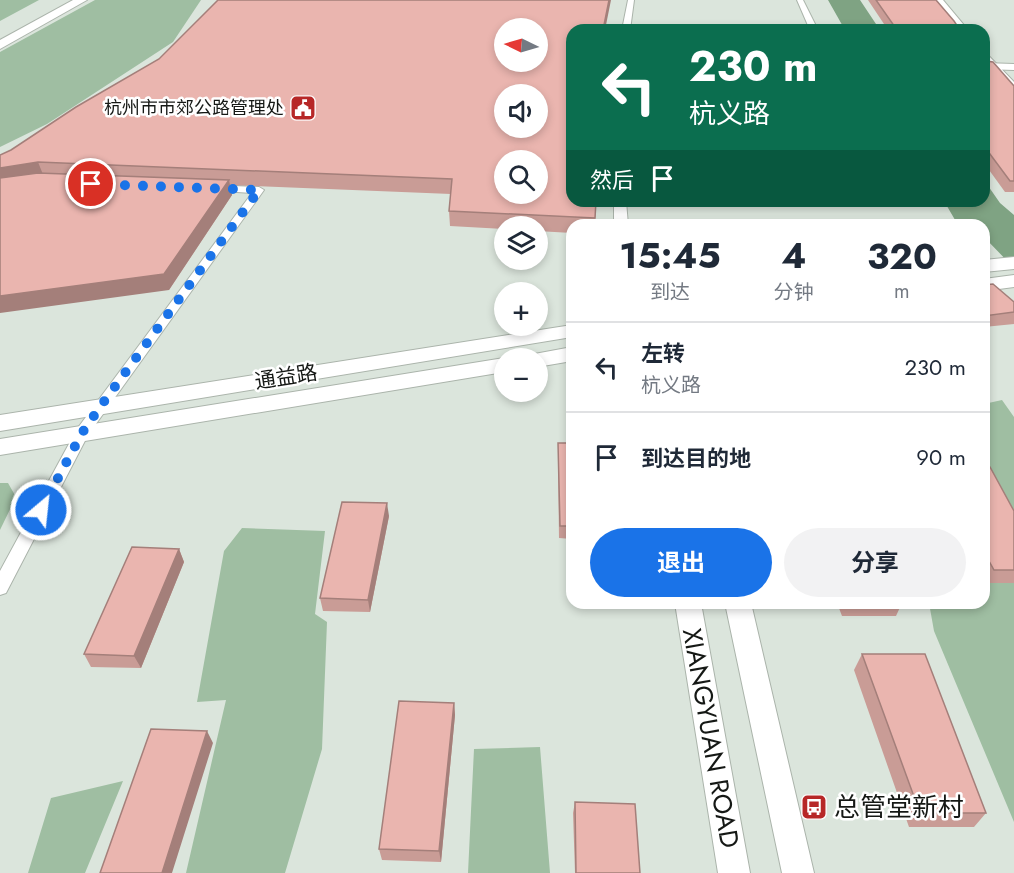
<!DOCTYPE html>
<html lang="zh">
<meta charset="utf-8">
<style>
:root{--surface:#fff;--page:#f2f2f3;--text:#1f2937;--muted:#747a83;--line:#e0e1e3;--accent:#1a73e8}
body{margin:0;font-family:Jost,"Noto Sans SC",sans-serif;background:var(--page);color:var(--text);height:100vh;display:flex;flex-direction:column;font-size:22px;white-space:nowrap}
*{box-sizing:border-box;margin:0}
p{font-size:20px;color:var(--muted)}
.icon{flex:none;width:33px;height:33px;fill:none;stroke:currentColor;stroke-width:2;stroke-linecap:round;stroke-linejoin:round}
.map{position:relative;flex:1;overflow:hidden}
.side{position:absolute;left:566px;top:219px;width:424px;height:390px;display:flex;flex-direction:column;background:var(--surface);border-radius:18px;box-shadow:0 3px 9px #0003}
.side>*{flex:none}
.hud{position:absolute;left:566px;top:24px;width:424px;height:183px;border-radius:18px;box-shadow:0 3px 9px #0003;background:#0b6e4f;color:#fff;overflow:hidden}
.needle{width:39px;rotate:275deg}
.controls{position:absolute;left:494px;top:18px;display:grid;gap:12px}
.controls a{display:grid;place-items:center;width:54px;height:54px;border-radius:50%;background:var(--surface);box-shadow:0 3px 9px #0003;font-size:30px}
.pin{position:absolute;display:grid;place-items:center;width:51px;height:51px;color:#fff;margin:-26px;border:3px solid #fff;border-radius:50%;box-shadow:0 2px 6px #0007}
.me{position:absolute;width:66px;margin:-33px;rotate:28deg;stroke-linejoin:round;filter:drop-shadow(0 0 4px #0008)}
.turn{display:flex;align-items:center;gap:21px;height:126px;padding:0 24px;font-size:27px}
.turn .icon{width:78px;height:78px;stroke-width:2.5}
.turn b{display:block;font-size:42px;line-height:51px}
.then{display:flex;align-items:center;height:57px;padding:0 24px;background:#0003;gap:12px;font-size:22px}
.eta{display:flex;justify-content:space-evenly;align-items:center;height:102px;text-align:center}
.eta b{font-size:36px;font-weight:700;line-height:42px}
.primary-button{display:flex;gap:12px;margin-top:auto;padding:12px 24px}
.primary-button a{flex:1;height:69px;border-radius:36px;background:var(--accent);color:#fff;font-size:24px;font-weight:700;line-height:69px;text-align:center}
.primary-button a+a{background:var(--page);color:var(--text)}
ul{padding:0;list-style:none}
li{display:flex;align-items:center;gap:18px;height:90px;padding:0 24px;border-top:2px solid var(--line)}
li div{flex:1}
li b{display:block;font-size:22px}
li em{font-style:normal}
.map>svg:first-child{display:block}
.green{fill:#9fbea2}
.water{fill:#7fa383}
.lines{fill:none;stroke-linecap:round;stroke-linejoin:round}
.minor-casing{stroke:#abb4ab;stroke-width:2}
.tertiary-casing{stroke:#abb4ab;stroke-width:2}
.secondary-casing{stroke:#abb4ab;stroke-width:2}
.primary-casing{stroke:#abb4ab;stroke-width:2}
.trunk-casing{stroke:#abb4ab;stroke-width:2}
.minor{fill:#fff;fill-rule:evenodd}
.tertiary{fill:#fff;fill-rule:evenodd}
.secondary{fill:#fff;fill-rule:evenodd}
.primary{fill:#fff;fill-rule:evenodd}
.trunk{fill:#fff;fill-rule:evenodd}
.wall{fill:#c99c96}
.shaded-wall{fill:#a47f7a}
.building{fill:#eab5af;stroke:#a47f7a;stroke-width:1.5;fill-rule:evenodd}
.route{stroke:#1a73e8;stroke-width:10;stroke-dasharray:0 18}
.labels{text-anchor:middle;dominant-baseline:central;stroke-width:5;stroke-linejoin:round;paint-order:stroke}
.far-poi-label{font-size:18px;fill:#151815;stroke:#fff;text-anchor:end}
.street-label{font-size:21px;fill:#151815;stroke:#fff}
.near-street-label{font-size:26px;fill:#151815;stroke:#fff}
.near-poi-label{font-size:26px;fill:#151815;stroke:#fff;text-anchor:start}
</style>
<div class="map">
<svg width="1014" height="873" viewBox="0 0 1014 873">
<rect width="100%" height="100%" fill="#dbe5dc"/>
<!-- green -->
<path class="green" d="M0,0H39L0,21Z
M95,0H201L173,42L47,124L0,147V52Z
M734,201H898L893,205L852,207Z
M1002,400L1014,417V822L934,631L929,603H984V404Z
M0,483H8L16,497L0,530Z
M242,528L325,531L315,614L327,622L322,749L285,873H186L226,700L197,702L224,551Z
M540,747L550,873H468L474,749Z
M123,781L85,873H28L51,798Z"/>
<!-- water -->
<path class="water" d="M828,0H860L880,30H845Z
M984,180L1000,203L1014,215V268L984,237V225H958L944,201H984Z"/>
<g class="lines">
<!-- minor casing -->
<g class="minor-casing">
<path id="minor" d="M628,0H634L630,30H622Z
M797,0H803L818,30H810Z
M936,0H943L968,30H960Z
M984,51L1014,82V90L984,58Z
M211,185L259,187L264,190L88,435L6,593L0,595V571L77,429L252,193L207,190L206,188Z"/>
</g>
<!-- tertiary casing -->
<g class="tertiary-casing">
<path id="tertiary" d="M984,63L1014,64V70L984,69Z
M614,201H626L628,225H614Z"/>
</g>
<!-- secondary casing -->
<g class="secondary-casing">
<path id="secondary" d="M675,603H701L750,873H718Z
M725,603H751L814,873H782Z"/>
</g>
<!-- primary casing -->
<g class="primary-casing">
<path id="primary" d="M1014,257V269L984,272V260Z
M1014,275V287L984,291V279Z
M572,325V337L0,431V415Z
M572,347V361L537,367V358H527L529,355Z
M504,358V372L0,455V439Z"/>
</g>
<!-- trunk casing -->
<g class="trunk-casing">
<path id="trunk" d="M73,0H87L0,49V40Z"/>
</g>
<!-- minor -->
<use href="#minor" class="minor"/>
<!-- tertiary -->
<use href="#tertiary" class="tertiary"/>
<!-- secondary -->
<use href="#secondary" class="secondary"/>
<!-- primary -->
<use href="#primary" class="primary"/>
<!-- trunk -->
<use href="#trunk" class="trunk"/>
</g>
<!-- wall -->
<path class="wall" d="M868,0H936L960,30H888Z
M572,30L596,201L595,225H572V233L537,231V226H504V229L450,226L449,211L451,194L230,185L232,195L169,290L0,155Z
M984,57L986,61L1014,86V192H1005L984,163Z
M984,285L1014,302V324L984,327Z
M558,443H572V539L559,538L558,456Z
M984,467L1014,511V583H986L984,579Z
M389,516L370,612L323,611L320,598Z
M179,549L184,562L141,668L91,667L84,654Z
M837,603H902L896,616H842Z
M862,654L986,813L974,827H909L854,670Z
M454,703L455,715L441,862L382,860L379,849Z
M575,802L640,873H575L573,813Z"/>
<!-- shaded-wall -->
<path class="shaded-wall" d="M609,0H611L605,30H603Z
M38,162L44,177L0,184V168Z
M229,180L232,195L169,290L0,313V296Z
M387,503L389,516L370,612L368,600Z
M179,549L184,562L141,668L134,656Z
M454,703L455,715L441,862L439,851Z
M207,731L213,743L172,873H162Z"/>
<!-- building -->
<path class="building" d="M218,0H609L603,30H572V201H596L595,218L449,211L452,179L38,162L0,168V155L11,150L76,107L159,59ZM504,28H537V62H504ZM504,94H537V128H504ZM504,160H537V194H504Z
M876,0H936L954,21L960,30H897Z
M984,57H985L986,61L993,62L1014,86V181H1010L984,146Z
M38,173L229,180L164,274L0,296V178Z
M993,284L1014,302V312L984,316V285Z
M558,443H572V526H560Z
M984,467H990L1014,511V570H994L984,552Z
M342,502L387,503L368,600L320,598Z
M132,547L179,549L134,656L84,654Z
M862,654H925L986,813H920Z
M399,701L454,703L439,851L379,849Z
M151,729L207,731L162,873H100Z
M575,802L635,804L640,873H576Z"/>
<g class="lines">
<!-- route -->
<path class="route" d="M41,510L82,433L100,407L259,190L91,184"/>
</g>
<!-- icons -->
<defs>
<g id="civic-square" transform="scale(1.35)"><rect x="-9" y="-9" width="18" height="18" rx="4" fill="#b72727" stroke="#fff"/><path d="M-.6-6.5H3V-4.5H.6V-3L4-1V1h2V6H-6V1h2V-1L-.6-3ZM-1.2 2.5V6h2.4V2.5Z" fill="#fff"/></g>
<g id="bus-square" transform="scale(1.35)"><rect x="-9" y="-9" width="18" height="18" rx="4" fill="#b72727" stroke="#fff"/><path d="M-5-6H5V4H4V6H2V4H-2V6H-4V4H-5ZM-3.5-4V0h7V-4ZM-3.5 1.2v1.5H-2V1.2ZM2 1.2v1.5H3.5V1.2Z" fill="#fff"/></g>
</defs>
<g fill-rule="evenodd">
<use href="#civic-square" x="303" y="108"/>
<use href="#bus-square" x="814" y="807"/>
</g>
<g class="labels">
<!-- far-poi labels -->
<g class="far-poi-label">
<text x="284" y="108">杭州市市郊公路管理处</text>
</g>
<!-- street labels -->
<g class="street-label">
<text transform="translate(286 377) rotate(-9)">通益路</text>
</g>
<!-- near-street labels -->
<g class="near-street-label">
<text transform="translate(711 738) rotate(80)">XIANGYUAN ROAD</text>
</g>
<!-- near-poi labels -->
<g class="near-poi-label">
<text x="834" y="807">总管堂新村</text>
</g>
</g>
</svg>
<div class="controls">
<a><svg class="needle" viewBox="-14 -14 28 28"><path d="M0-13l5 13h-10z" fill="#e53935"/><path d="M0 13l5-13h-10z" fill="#747a83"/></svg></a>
<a><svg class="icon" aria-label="sound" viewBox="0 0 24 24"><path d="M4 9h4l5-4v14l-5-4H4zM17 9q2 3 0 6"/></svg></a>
<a><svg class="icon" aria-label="search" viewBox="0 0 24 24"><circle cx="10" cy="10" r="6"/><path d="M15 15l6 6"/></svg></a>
<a><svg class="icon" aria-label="layers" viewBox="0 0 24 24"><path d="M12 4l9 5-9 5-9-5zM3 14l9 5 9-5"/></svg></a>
<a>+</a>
<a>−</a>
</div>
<div class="pin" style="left:91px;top:184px;background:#d93025"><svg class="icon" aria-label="arrive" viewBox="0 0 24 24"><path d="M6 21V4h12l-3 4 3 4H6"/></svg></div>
<svg class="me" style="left:41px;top:510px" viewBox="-20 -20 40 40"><circle r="17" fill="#1a73e8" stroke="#fff" stroke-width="3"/><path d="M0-11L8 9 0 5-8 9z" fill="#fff"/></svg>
<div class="hud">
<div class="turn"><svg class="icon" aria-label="left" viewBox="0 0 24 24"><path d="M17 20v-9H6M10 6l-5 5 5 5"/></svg><div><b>230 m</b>杭义路</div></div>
<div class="then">然后<svg class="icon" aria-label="arrive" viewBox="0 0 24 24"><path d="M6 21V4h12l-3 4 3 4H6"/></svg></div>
</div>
<section class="side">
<div class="eta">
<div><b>15:45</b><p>到达</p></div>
<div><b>4</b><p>分钟</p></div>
<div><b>320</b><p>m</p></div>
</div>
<ul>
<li><svg class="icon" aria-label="left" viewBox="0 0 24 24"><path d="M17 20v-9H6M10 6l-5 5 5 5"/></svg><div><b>左转</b><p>杭义路</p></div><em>230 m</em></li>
<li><svg class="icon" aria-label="arrive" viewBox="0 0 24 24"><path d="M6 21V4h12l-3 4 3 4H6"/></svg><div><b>到达目的地</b></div><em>90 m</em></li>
</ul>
<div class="primary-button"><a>退出</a><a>分享</a></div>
</section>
</div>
